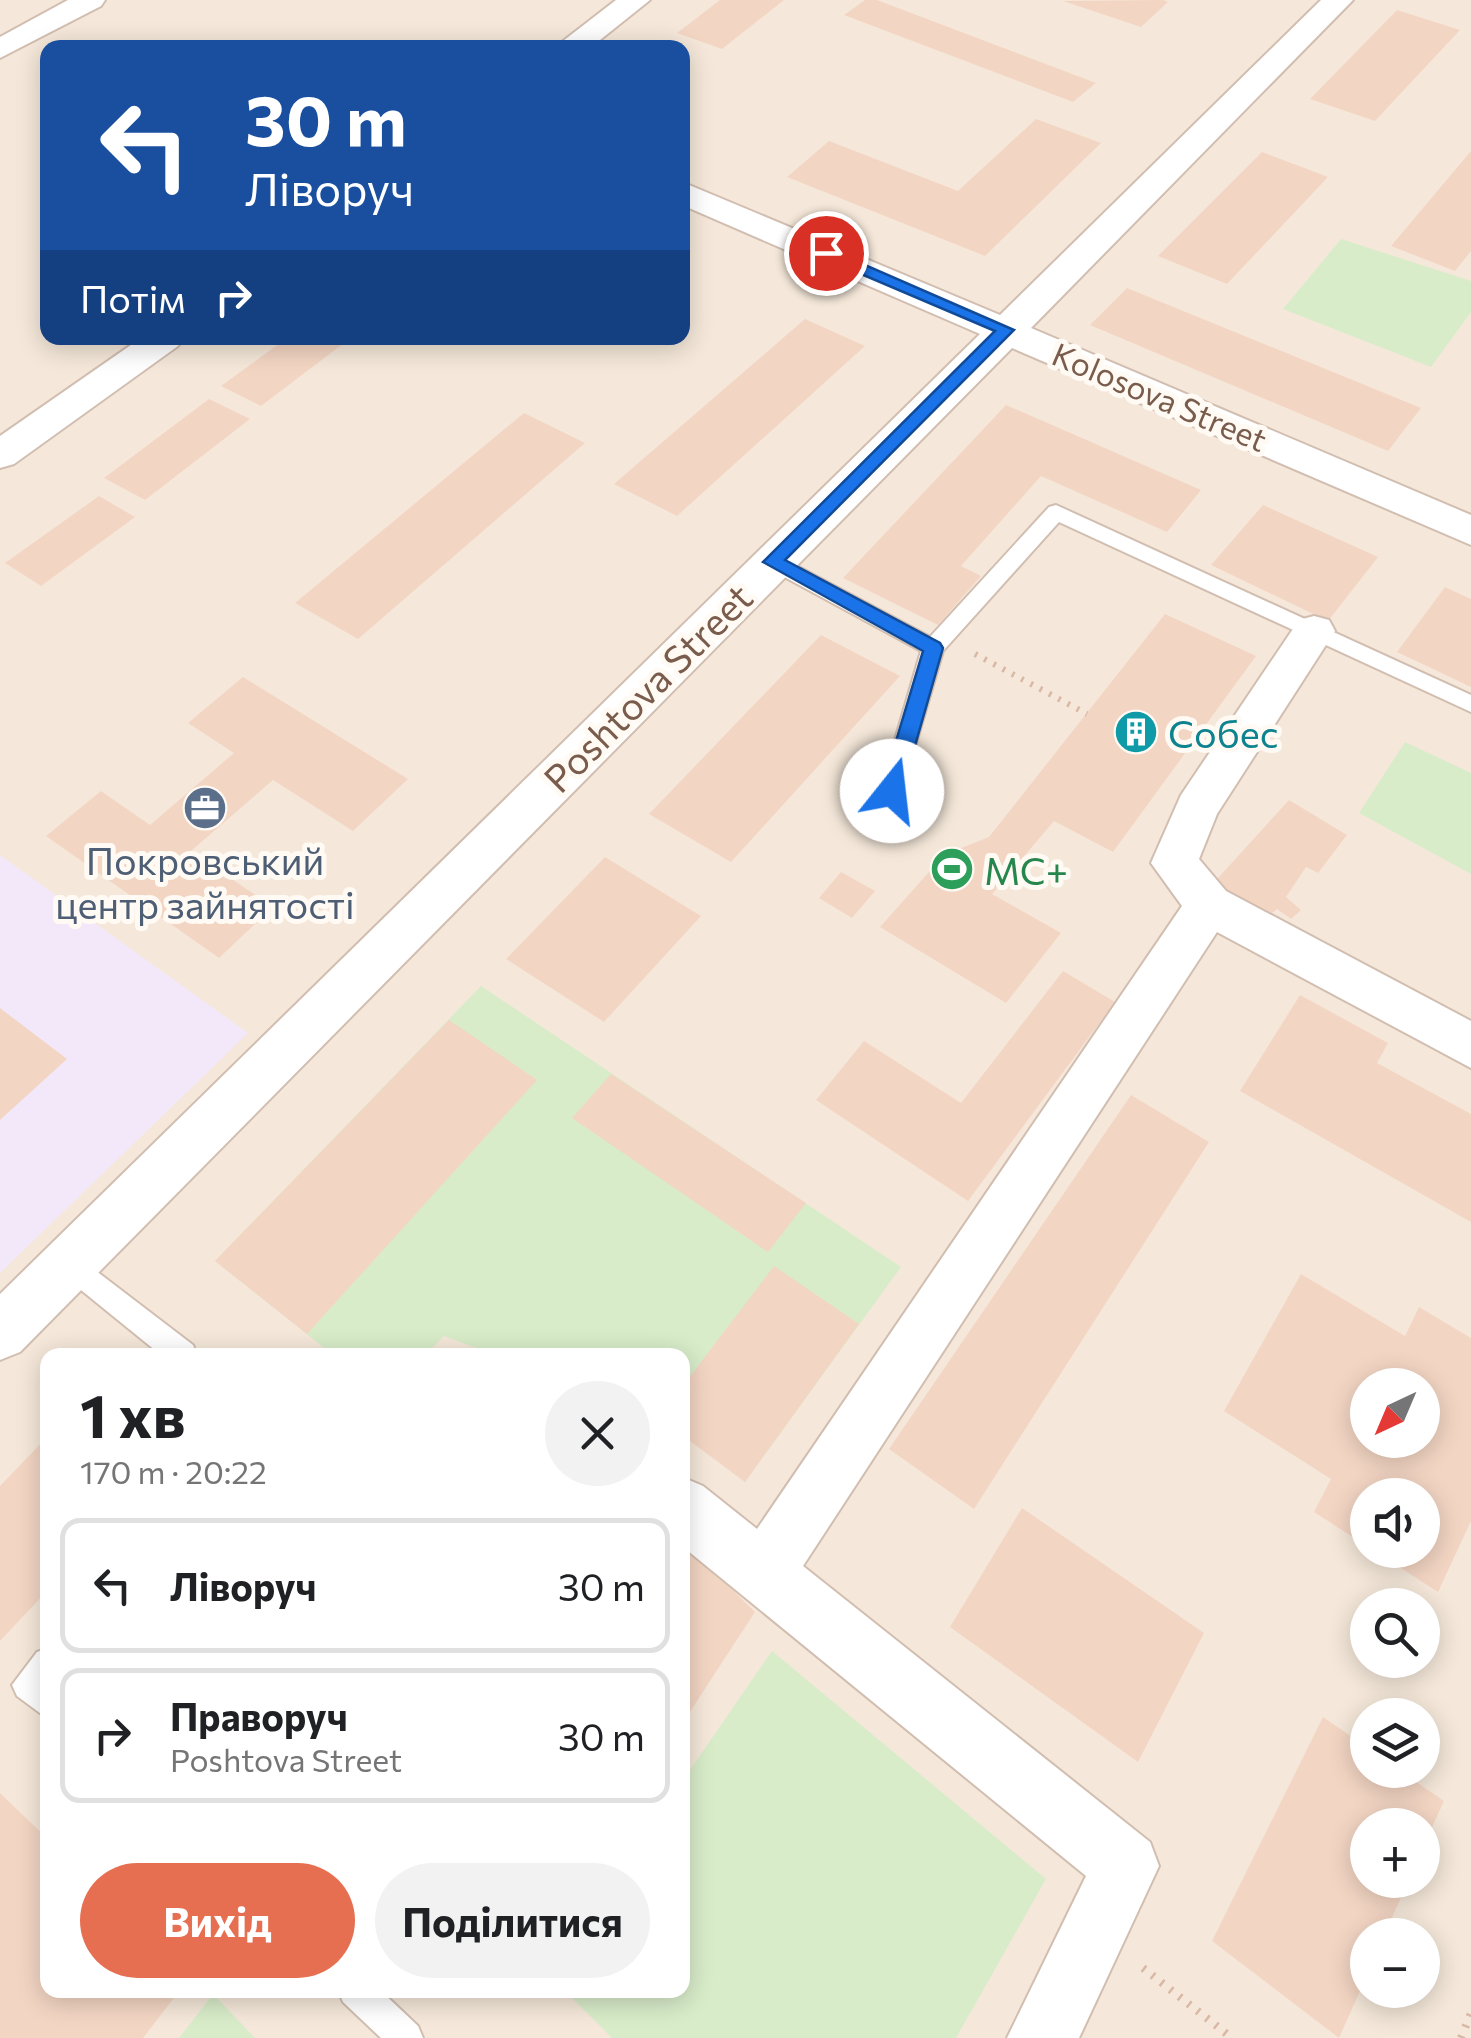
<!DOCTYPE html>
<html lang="uk">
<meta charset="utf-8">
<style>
:root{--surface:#fff;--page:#f2f2f2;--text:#202124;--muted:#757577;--line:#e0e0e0;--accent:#e76f51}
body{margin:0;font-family:Commissioner,sans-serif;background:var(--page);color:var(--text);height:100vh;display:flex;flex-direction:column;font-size:38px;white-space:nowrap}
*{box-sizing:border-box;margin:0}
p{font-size:32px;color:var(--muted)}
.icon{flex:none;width:55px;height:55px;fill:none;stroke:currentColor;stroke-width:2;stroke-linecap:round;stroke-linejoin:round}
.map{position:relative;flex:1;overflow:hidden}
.details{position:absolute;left:40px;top:1348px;width:650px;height:650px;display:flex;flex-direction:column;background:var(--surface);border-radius:20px;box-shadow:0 5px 25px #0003}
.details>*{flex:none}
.banner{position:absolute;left:40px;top:40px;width:650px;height:305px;border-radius:20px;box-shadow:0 5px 25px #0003;background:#1a4fa0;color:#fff;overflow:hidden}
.needle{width:65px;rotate:224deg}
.buttons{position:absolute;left:1350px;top:1368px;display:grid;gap:20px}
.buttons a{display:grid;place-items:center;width:90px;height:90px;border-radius:50%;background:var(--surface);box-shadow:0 5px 25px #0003;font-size:50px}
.pin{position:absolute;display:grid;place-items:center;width:85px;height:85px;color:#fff;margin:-42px;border:5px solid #fff;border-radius:50%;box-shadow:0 2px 10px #0007}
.me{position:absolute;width:110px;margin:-55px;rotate:16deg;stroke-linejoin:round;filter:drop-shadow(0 0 8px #0008)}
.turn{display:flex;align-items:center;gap:35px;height:210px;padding:0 40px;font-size:45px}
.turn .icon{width:130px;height:130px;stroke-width:2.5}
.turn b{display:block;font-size:70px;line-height:85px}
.then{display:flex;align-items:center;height:95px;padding:0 40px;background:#0003;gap:20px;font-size:38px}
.round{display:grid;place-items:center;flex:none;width:105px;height:105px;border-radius:52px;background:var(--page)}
.head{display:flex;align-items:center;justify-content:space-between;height:170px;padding:0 40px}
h1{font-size:60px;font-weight:700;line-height:75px}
.button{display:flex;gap:20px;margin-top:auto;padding:20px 40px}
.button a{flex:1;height:115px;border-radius:60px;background:var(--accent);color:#fff;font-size:40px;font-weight:700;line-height:115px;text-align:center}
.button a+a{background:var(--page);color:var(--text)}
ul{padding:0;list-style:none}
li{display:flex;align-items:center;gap:30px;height:135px;margin:0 20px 15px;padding:0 20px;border:5px solid var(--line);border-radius:20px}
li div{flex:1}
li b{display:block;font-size:38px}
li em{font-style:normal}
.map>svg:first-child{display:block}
.residential{fill:#f5e8da;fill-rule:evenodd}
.education{fill:#f3e8fa}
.green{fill:#d8ecc9}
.building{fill:#f3d5c3;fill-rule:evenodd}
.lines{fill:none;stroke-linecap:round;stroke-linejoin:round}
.lane-casing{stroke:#d1beb0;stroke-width:4}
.street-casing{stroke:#d1beb0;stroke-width:4}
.path-far1{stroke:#d9b8a5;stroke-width:6;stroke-dasharray:2.5 8;stroke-linecap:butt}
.path{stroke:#d9b8a5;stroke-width:8;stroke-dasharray:2.5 9;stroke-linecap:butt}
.lane{fill:#fff;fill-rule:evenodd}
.street{fill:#fff;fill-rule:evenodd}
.route{fill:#1a73e8;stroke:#114b97;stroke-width:2.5}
.labels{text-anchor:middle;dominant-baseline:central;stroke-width:10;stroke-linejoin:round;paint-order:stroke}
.far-street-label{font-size:32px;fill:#7a5c4d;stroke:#fffaf3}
.street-label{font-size:38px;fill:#7a5c4d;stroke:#fffaf3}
.culture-label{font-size:38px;fill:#0d838f;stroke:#fffaf3;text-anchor:start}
.service-label{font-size:38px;fill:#4e5e75;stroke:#fffaf3}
.leisure-label{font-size:38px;fill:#27864d;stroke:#fffaf3;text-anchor:start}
</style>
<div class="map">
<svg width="1471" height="2038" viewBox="0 0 1471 2038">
<rect width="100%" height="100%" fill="#fdf6ec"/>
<!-- residential -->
<path class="residential" d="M0,0H1471V2038H0ZM48,48H682V338H48ZM48,1355H682V1990H48ZM1368,1385H1422V1440H1368ZM1368,1495H1422V1550H1368ZM1368,1605H1422V1660H1368ZM1368,1715H1422V1770H1368ZM1368,1825H1422V1880H1368ZM1368,1935H1422V1990H1368Z"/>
<!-- education -->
<path class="education" d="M0,855L248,1033L0,1273Z"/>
<!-- green -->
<path class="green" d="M1341,239L1471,281V312L1431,367L1283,309Z
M1405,742L1471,773V874L1359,813Z
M481,986L901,1267L745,1482L683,1435L682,1355H495L444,1336L425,1355H333L215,1261Z
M772,1651L1046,1879L956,2038H612L564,1990H682L683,1780Z
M213,1994L255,2038H179Z"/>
<!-- building -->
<path class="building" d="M720,0H784L722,49L677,33Z
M865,0H877L1096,83L1073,102L844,15Z
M1163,0L1168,2L1141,27L1063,1Z
M1397,10L1460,30L1375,121L1310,99Z
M1036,119L1101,143L985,256L787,177L829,141L958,191Z
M1471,151V251L1455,271L1391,246Z
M1262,152L1328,177L1227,284L1158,256Z
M1127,288L1421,408L1388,451L1090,325Z
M805,319L865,346L677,516L614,484Z
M287,338H333L344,343L261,406L221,386Z
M209,399L250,419L145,500L104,478Z
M1006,405L1201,490L1167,532L1041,476L961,566L981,576L938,625L843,578Z
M524,413L585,443L358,639L295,603Z
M99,496L135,517L41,586L5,563Z
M1263,505L1378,557L1328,621L1211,565Z
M1445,587L1471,599V687L1397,652Z
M1165,614L1256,656L1113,852L1054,821L992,894L1061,933L1006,1003L880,927L944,855L989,837Z
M821,635L900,676L731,862L649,814Z
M243,677L408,779L353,831L273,780L191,851L273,907L219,958L46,836L101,791L150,825L234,753L188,723Z
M1289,800L1347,835L1318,873L1306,867L1286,897L1301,910L1291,919L1277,909L1259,923L1207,890Z
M605,857L701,916L604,1022L506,959Z
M841,872L875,891L852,918L819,898Z
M1063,971L1115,1002L968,1201L816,1100L864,1041L961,1103Z
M1300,995L1388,1043L1377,1063L1471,1114V1222L1240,1091Z
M0,1008L67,1059L0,1120Z
M449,1020L537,1080L307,1334L215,1261Z
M611,1074L806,1203L768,1252L572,1118Z
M1131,1095L1209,1142L974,1509L889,1449Z
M774,1266L859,1324L745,1482L682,1435V1387Z
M1301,1274L1405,1336L1419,1307L1471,1338V1521L1438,1592L1373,1550H1422V1495H1368V1547L1314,1512L1331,1479L1224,1411ZM1368,1385H1422V1440H1368Z
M48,1436V1590L0,1641V1486Z
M1022,1508L1204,1633L1138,1762L950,1627Z
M693,1551L755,1612L682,1724V1566Z
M1323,1717L1368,1748V1770H1399L1444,1801L1422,1849V1825H1368V1880H1409L1384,1935H1368V1973L1339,2038L1212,1941Z
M0,1793L48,1839V1990H180L143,2038H0Z"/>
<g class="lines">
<!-- lane casing -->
<g class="lane-casing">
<path id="lane" d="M1056,505L1471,695V712L1059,522L943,651L902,791L899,797H883L880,791L921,651L766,567L763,562L766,557H780L930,637L1049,507Z
M70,1251L193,1345L197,1355H161L60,1273L56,1264L60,1255Z
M48,1648V1719L17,1696L12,1685L37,1652Z
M338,1990H380L418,2026L423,2038H381L343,2002Z"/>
</g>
<!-- street casing -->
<g class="street-casing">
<path id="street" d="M68,0H105L101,6L0,58V37Z
M616,0H650L590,48H554Z
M1321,0H1353L1031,328L1471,515V545L1012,348L20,1352L0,1360V1294L980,334L682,205V182L1000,315Z
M141,338H183L178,346L14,464L0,468V436Z
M1314,616L1329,620L1335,631L1217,814L1199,859L1226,891L1471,1021V1068L1217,932L803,1566L1150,1842L1159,1866L1079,2038H1007L1086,1876L682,1546V1477L703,1486L757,1529L1182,906L1151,863L1181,795L1299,620Z"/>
</g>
<!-- path-far1 -->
<path class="path-far1" d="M975,654L1087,714"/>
<!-- path -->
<path class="path" d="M1143,1968L1232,2038
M1461,2038L1471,2013"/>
<!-- lane -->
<use href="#lane" class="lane"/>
<!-- street -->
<use href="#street" class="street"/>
</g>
<!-- route -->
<path class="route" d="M826,248L1014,330L785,560L940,643L943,648L902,791L892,799L881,791L923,651L763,562L995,331L821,257L818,253Z"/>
<!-- icons -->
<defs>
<g id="building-disc" transform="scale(2.25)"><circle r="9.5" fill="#0f9aa8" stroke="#fffaf3"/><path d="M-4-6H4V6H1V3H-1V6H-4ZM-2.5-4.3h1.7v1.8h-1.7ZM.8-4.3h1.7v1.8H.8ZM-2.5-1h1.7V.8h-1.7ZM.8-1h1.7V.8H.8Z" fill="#fff"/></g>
<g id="office-disc" transform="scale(2.25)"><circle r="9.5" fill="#5c6f8a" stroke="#fffaf3"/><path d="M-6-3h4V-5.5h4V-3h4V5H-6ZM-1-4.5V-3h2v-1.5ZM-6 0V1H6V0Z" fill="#fff"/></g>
<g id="stadium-disc" transform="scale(2.25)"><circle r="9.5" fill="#2e9e5b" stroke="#fffaf3"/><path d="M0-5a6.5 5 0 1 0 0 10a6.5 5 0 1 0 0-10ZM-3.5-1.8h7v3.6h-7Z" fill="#fff"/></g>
</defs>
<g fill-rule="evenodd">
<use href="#building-disc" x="1136" y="732"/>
<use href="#office-disc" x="205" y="808"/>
<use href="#stadium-disc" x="952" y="869"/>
</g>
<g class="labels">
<!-- far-street labels -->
<g class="far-street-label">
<text transform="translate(1160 396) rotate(23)">Kolosova Street</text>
</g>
<!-- street labels -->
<g class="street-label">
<text transform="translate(647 687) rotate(-45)">Poshtova Street</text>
</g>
<!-- culture labels -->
<g class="culture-label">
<text x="1168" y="732">Собес</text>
</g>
<!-- service labels -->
<g class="service-label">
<text x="205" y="859">Покровський<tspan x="205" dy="44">центр зайнятості</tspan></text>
</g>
<!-- leisure labels -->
<g class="leisure-label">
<text x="984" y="869">МС+</text>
</g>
</g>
</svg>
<div class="buttons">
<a><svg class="needle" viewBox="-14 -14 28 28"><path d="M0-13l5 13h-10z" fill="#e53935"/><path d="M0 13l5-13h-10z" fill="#757577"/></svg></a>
<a><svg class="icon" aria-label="sound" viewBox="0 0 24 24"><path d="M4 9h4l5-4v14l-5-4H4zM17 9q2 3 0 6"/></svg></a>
<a><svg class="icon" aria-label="search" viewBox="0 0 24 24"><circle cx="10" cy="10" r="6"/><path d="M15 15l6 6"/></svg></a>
<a><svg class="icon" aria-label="layers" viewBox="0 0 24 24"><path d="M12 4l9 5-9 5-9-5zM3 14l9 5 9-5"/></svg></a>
<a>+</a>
<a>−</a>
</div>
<div class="pin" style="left:826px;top:253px;background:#d93025"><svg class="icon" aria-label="arrive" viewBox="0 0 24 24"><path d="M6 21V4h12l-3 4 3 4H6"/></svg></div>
<svg class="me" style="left:892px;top:791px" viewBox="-20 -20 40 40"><circle r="19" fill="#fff"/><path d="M0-13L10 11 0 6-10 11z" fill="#1a73e8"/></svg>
<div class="banner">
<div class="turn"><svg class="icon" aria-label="left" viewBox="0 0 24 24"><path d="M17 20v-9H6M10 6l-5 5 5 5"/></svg><div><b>30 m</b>Ліворуч</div></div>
<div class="then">Потім<svg class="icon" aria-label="right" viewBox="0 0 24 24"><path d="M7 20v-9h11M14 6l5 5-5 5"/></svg></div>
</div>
<section class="details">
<div class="head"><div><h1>1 хв</h1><p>170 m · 20:22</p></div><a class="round"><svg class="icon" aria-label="close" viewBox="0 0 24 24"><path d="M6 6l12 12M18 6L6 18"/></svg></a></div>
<ul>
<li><svg class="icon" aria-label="left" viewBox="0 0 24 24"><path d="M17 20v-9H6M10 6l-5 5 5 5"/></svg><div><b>Ліворуч</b></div><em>30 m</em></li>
<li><svg class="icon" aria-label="right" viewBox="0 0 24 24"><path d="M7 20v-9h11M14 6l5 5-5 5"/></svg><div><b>Праворуч</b><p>Poshtova Street</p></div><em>30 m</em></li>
</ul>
<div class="button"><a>Вихід</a><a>Поділитися</a></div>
</section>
</div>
